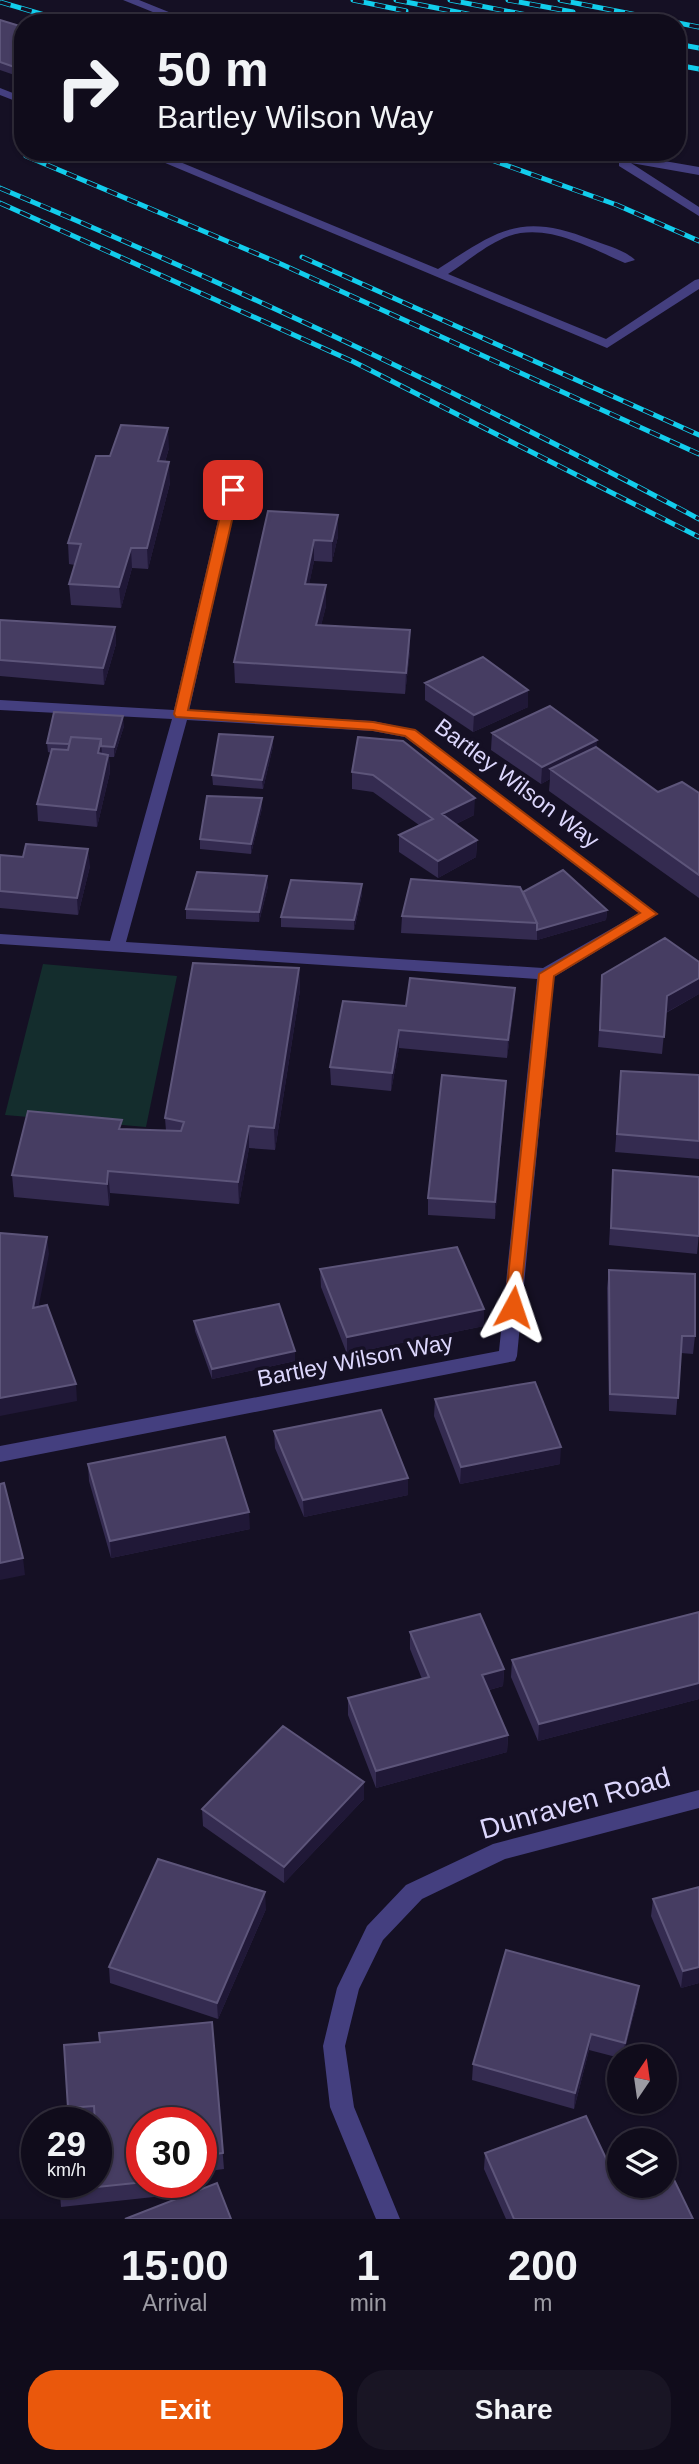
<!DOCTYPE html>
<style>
:root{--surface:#100c1b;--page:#191524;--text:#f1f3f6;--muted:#9c9ba3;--line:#302c3a;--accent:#ea580c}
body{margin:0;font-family:Arial,sans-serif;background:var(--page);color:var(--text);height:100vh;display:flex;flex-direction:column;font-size:26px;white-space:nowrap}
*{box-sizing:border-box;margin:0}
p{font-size:23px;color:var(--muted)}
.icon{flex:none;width:38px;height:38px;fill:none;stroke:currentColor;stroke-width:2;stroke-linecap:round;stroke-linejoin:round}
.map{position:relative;height:2219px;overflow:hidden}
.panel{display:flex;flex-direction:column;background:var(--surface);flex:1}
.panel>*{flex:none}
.hud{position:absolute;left:14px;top:14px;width:672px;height:147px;border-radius:28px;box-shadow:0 2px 5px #0004,0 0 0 2px var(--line);background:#100c1b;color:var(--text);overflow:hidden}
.needle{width:46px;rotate:13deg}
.controls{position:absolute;left:607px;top:2044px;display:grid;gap:14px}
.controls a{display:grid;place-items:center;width:70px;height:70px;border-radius:50%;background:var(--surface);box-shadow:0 2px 5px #0004,0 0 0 2px var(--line);font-size:35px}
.speed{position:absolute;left:21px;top:2107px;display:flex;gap:14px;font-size:35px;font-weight:700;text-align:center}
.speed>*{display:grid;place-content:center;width:91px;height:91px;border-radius:50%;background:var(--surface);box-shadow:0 2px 5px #0004,0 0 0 2px var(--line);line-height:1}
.speed small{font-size:18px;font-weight:400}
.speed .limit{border:10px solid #d22;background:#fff;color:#111}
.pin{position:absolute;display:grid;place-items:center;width:60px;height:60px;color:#fff;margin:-30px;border-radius:14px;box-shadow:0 4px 10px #0006}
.me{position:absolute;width:77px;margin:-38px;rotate:5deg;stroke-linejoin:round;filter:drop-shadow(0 0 5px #0008)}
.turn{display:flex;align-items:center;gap:24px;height:147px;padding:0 28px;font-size:32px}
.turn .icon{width:91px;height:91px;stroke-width:2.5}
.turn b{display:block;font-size:49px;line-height:60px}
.eta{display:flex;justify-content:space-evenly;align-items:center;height:119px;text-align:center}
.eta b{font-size:42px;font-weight:700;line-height:49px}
.button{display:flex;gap:14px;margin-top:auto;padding:14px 28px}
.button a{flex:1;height:80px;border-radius:28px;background:var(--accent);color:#fff;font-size:28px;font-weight:700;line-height:80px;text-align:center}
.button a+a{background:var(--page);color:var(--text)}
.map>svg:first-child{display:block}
.green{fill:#142d2d}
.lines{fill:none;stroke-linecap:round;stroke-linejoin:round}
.minor{fill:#443f7f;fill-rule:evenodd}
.rail-casing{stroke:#12cdec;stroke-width:5}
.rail{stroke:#151024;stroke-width:3.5;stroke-dasharray:11;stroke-linecap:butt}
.wall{fill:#342b50}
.shaded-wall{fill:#201837}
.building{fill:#463d62;stroke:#5d557a;stroke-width:2}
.route{fill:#ea580c;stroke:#983908;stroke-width:2}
.labels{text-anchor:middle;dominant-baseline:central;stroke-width:7;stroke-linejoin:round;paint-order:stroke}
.street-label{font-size:23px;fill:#dcd6fc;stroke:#151024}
.near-street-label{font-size:28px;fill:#dcd6fc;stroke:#151024}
</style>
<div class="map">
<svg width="699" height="2219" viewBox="0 0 699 2219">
<rect width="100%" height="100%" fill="#151024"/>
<!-- green -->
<path class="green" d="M43,964L177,976L146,1127L5,1115Z"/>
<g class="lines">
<!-- minor -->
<path class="minor" d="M123,0H139L196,23H180Z
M0,88L23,97V104L0,95Z
M139,152H156L438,269C497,231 520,211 592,240C605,245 625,250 635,260L625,263C590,248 548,223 509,236C487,244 468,261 448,274L606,339L695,280L699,279V289L607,348Z
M584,152H612L699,167V175L631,163L699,207V216L619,166V161Z
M232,486L239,490L189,711L373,721L415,730L658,914L554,977L517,1356L515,1361L0,1462V1446L499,1351L537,979L0,944V934L110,941L172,719L0,710V700L174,710L225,490ZM187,720L373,731L405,737L639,913L543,968L126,942Z
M699,1790V1808L505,1859L422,1899L383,1940L359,1989L345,2046L354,2107L400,2219H376L330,2107L323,2046L337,1988L367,1926L406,1885L493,1844Z"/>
<!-- rail casing -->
<g class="rail-casing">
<path id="rail" d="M353,0L406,11
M396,0L513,23
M450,0L568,23
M508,0L573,12
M560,0L699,27
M0,2L72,23
M677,44L699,48
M677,65L699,69
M469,152L617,205L699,241
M26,156L281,264L699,454
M0,188C238,288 471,397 699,519
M0,203L354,362L699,537
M302,257L699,435"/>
</g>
<!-- rail -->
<use href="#rail" class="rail"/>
</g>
<!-- wall -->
<path class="wall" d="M0,20L23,27V78L0,70Z
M169,448L165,462L170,483L148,569L132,568L121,608L71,605L69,584L75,565L69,564L68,543L110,456Z
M268,511L338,536L332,562L314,561L309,584L326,606L321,625L410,630V651L405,694L235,683L234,662Z
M0,620L115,627L116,644L104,685L0,676Z
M425,683L528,707L473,732L425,700Z
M124,726L114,757H109L110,772L97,827L38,821L37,804L51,753L48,752L47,743Z
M492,733L597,748L658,792L699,793V898L549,791L550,779L541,784L491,750Z
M273,737V746L263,789L213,785L212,775Z
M403,741L474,815L456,824L477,840L476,857L438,878L399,852V835L419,825L373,792L352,789V772Z
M262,808L251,854L200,849V839Z
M0,855L90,866L78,915L0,908Z
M268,886L259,922L186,919V909Z
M523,892L607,910L606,920L537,940L401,933L402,916Z
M362,894L354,930L281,927V917Z
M299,968L300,990L275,1150L249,1148L239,1204L110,1193L109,1206L14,1197L12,1175L123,1129L166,1131L165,1118Z
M515,988L514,1006L507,1058L399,1048L391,1091L331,1085L330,1067L406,1006Z
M601,992L699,994L666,1013L662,1054L598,1047Z
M621,1071L699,1075V1159L615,1152Z
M505,1098L495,1219L428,1215V1198Z
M613,1170L699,1233L697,1254L609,1245Z
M320,1269L484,1326L347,1354L321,1287Z
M609,1270L695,1336L693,1354L681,1353L676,1415L609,1411L607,1288Z
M194,1321L295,1361L212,1379L195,1331Z
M435,1399L560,1464L460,1484L434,1416Z
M274,1431L408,1478V1495L304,1517L275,1448Z
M88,1464L250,1529L111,1558L89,1481Z
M699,1612V1699L538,1741L511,1677L512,1660Z
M410,1632L504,1669L503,1686L489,1690L508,1735L507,1752L376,1788L348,1715V1698L422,1679L410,1649Z
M364,1799L284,1883L203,1826L202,1809Z
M699,1887V1983L681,1988L651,1916L653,1899Z
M266,1909L218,2019L110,1983L109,1967Z
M637,2002L623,2056H620V2058L589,2050L574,2109L472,2080L473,2064Z
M212,2022L224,2169L201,2172V2123H142V2182H162L163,2196L61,2207L59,2182H96V2123H70L64,2045L100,2042L99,2033Z
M485,2153L618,2184L693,2219H506L484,2169Z"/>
<!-- shaded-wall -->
<path class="shaded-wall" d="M168,428L169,448L159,482L158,461Z
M169,462L170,483L148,569L147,548Z
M338,515V536L332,562V541Z
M314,540V561L305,605V584Z
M131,548L132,568L121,608L119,587Z
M326,585V606L316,646V625Z
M115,627L116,644L104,685L103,668Z
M410,630V651L405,694L406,673Z
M528,690V707L473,732L474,715Z
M123,716L124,726L114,757V747Z
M273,737V746L263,789L262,780Z
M101,739L102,756L98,753Z
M597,740L596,757L550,769V779L541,784L542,767Z
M108,755L110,772L97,827L96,810Z
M262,798V808L251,854V844Z
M475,798L474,815L442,831V814Z
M477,840L476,857L438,878V861Z
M88,849L90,866L78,915L77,898Z
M267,876L268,886L259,922V912Z
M362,884V894L354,930V920Z
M607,910L606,920L537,940V930Z
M299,968L300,990L275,1150L274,1128Z
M699,978V994L665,1013L667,996Z
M515,988L514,1006L507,1058L508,1040Z
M399,1030V1048L391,1091L392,1073Z
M506,1081L505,1098L495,1219V1202Z
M249,1126V1148L239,1204L238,1182Z
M108,1171L110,1193L109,1206L107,1184Z
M47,1237L49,1254L35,1325L33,1308Z
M484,1309V1326L347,1354V1337Z
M295,1351V1361L212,1379V1369Z
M76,1384L77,1401L0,1416V1398Z
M561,1447L560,1464L460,1484L461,1467Z
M408,1478V1495L304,1517L303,1500Z
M249,1512L250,1529L111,1558L110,1541Z
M23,1558L25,1575L0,1580V1563Z
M504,1669L503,1686L481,1692L482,1675Z
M699,1683V1699L538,1741L539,1724Z
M508,1735L507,1752L376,1788V1771Z
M364,1782V1799L284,1883V1867Z
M265,1892L266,1909L218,2019L217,2003Z
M699,1967V1983L681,1988L683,1971Z
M639,1986L637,2002L623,2056L625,2043Z
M591,2034L589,2050L574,2109L575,2093Z"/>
<!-- building -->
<path class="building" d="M0,20L23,27V70L0,62Z
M121,425L168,428L158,461L169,462L147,548H131L119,587L69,584L81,544L68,543L96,456H110Z
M268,511L338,515L332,541L314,540L305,584L326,585L316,625L410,630L406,673L234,662Z
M0,620L115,627L103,668L0,660Z
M483,657L528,690L474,715L425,683Z
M550,706L597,740L542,767L492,733Z
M54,712L123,716L114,747L101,746V739L71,737L69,744L47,743Z
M219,734L273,737L262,780L212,775Z
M71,737L101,739L98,753L108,755L96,810L37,804L52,749L68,750Z
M358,737L403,741L475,798L442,814L477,840L438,861L399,835L433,819L373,775L352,772Z
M596,747L658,792L682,782L699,793V875L550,769Z
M207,796L262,798L251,844L200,839Z
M26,844L88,849L77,898L0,891V855L23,857Z
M563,870L607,910L537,930V923L523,892Z
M197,872L267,876L259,912L186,909Z
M411,879L520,887L537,923L402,916Z
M291,880L362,884L354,920L281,917Z
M665,938L699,962V978L667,996L664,1037L600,1030L602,975Z
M193,963L299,968L274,1128L249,1126L238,1182L108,1171L107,1184L12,1175L28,1111L122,1120L119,1129L181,1131L184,1122L165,1118Z
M410,978L515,988L508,1040L399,1030L392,1073L330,1067L343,1001L406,1006Z
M621,1071L699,1075V1141L617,1134Z
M442,1075L506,1081L495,1202L428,1198Z
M613,1170L699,1177V1236L611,1228Z
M0,1233L47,1237L33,1308L47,1305L76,1384L0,1398Z
M457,1247L484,1309L347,1337L320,1269Z
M609,1270L695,1274V1336H682L678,1398L610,1394Z
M279,1304L295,1351L212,1369L194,1321Z
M535,1382L561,1447L461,1467L435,1399Z
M381,1410L408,1478L303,1500L274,1431Z
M225,1437L249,1512L110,1541L88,1464Z
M4,1483L23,1558L0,1563V1484Z
M699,1612V1683L539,1724L512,1660Z
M480,1614L504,1669L482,1675L508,1735L376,1771L348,1698L429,1677L410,1632Z
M283,1726L364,1782L284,1867L202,1809Z
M158,1859L265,1892L217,2003L109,1967Z
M699,1887V1967L683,1971L653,1899Z
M506,1950L639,1986L625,2043L591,2034L575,2093L473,2064Z
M212,2022L223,2153L201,2156V2123H142V2182H145L59,2191V2182H96V2123H95L94,2106L68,2108L64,2045L100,2042L99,2033Z
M586,2116L618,2184L620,2183V2186H665V2166L667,2165L693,2219H514L485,2153Z
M217,2183L231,2219H125Z"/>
<!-- route -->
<path class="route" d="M233,486L239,490L188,710L373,722L415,730L657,914L554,976L519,1312H507L505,1307L539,974L640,913L405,736L373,730L176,717L174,714L226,490Z"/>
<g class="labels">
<!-- street labels -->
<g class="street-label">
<text transform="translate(517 783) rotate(37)">Bartley Wilson Way</text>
<text transform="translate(355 1360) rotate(-11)">Bartley Wilson Way</text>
</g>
<!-- near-street labels -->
<g class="near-street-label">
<text transform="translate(575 1803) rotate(-16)">Dunraven Road</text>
</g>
</g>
</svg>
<div class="controls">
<a><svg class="needle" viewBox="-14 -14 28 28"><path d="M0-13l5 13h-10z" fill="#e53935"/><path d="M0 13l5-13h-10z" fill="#9c9ba3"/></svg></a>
<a><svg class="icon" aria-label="layers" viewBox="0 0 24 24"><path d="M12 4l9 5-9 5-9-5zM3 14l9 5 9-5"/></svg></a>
</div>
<div class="speed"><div>29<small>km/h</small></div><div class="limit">30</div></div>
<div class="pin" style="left:233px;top:490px;background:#d93025"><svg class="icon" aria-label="arrive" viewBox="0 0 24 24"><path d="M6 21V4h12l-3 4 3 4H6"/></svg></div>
<svg class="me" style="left:513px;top:1307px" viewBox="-20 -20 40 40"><path d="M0-17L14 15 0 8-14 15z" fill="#ea580c" stroke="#fff" stroke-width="4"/></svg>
<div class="hud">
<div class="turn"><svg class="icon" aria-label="right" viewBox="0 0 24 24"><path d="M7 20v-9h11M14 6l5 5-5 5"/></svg><div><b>50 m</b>Bartley Wilson Way</div></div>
</div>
</div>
<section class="panel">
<div class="eta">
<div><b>15:00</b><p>Arrival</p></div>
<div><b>1</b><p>min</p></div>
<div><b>200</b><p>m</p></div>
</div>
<div class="button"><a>Exit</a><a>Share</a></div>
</section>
